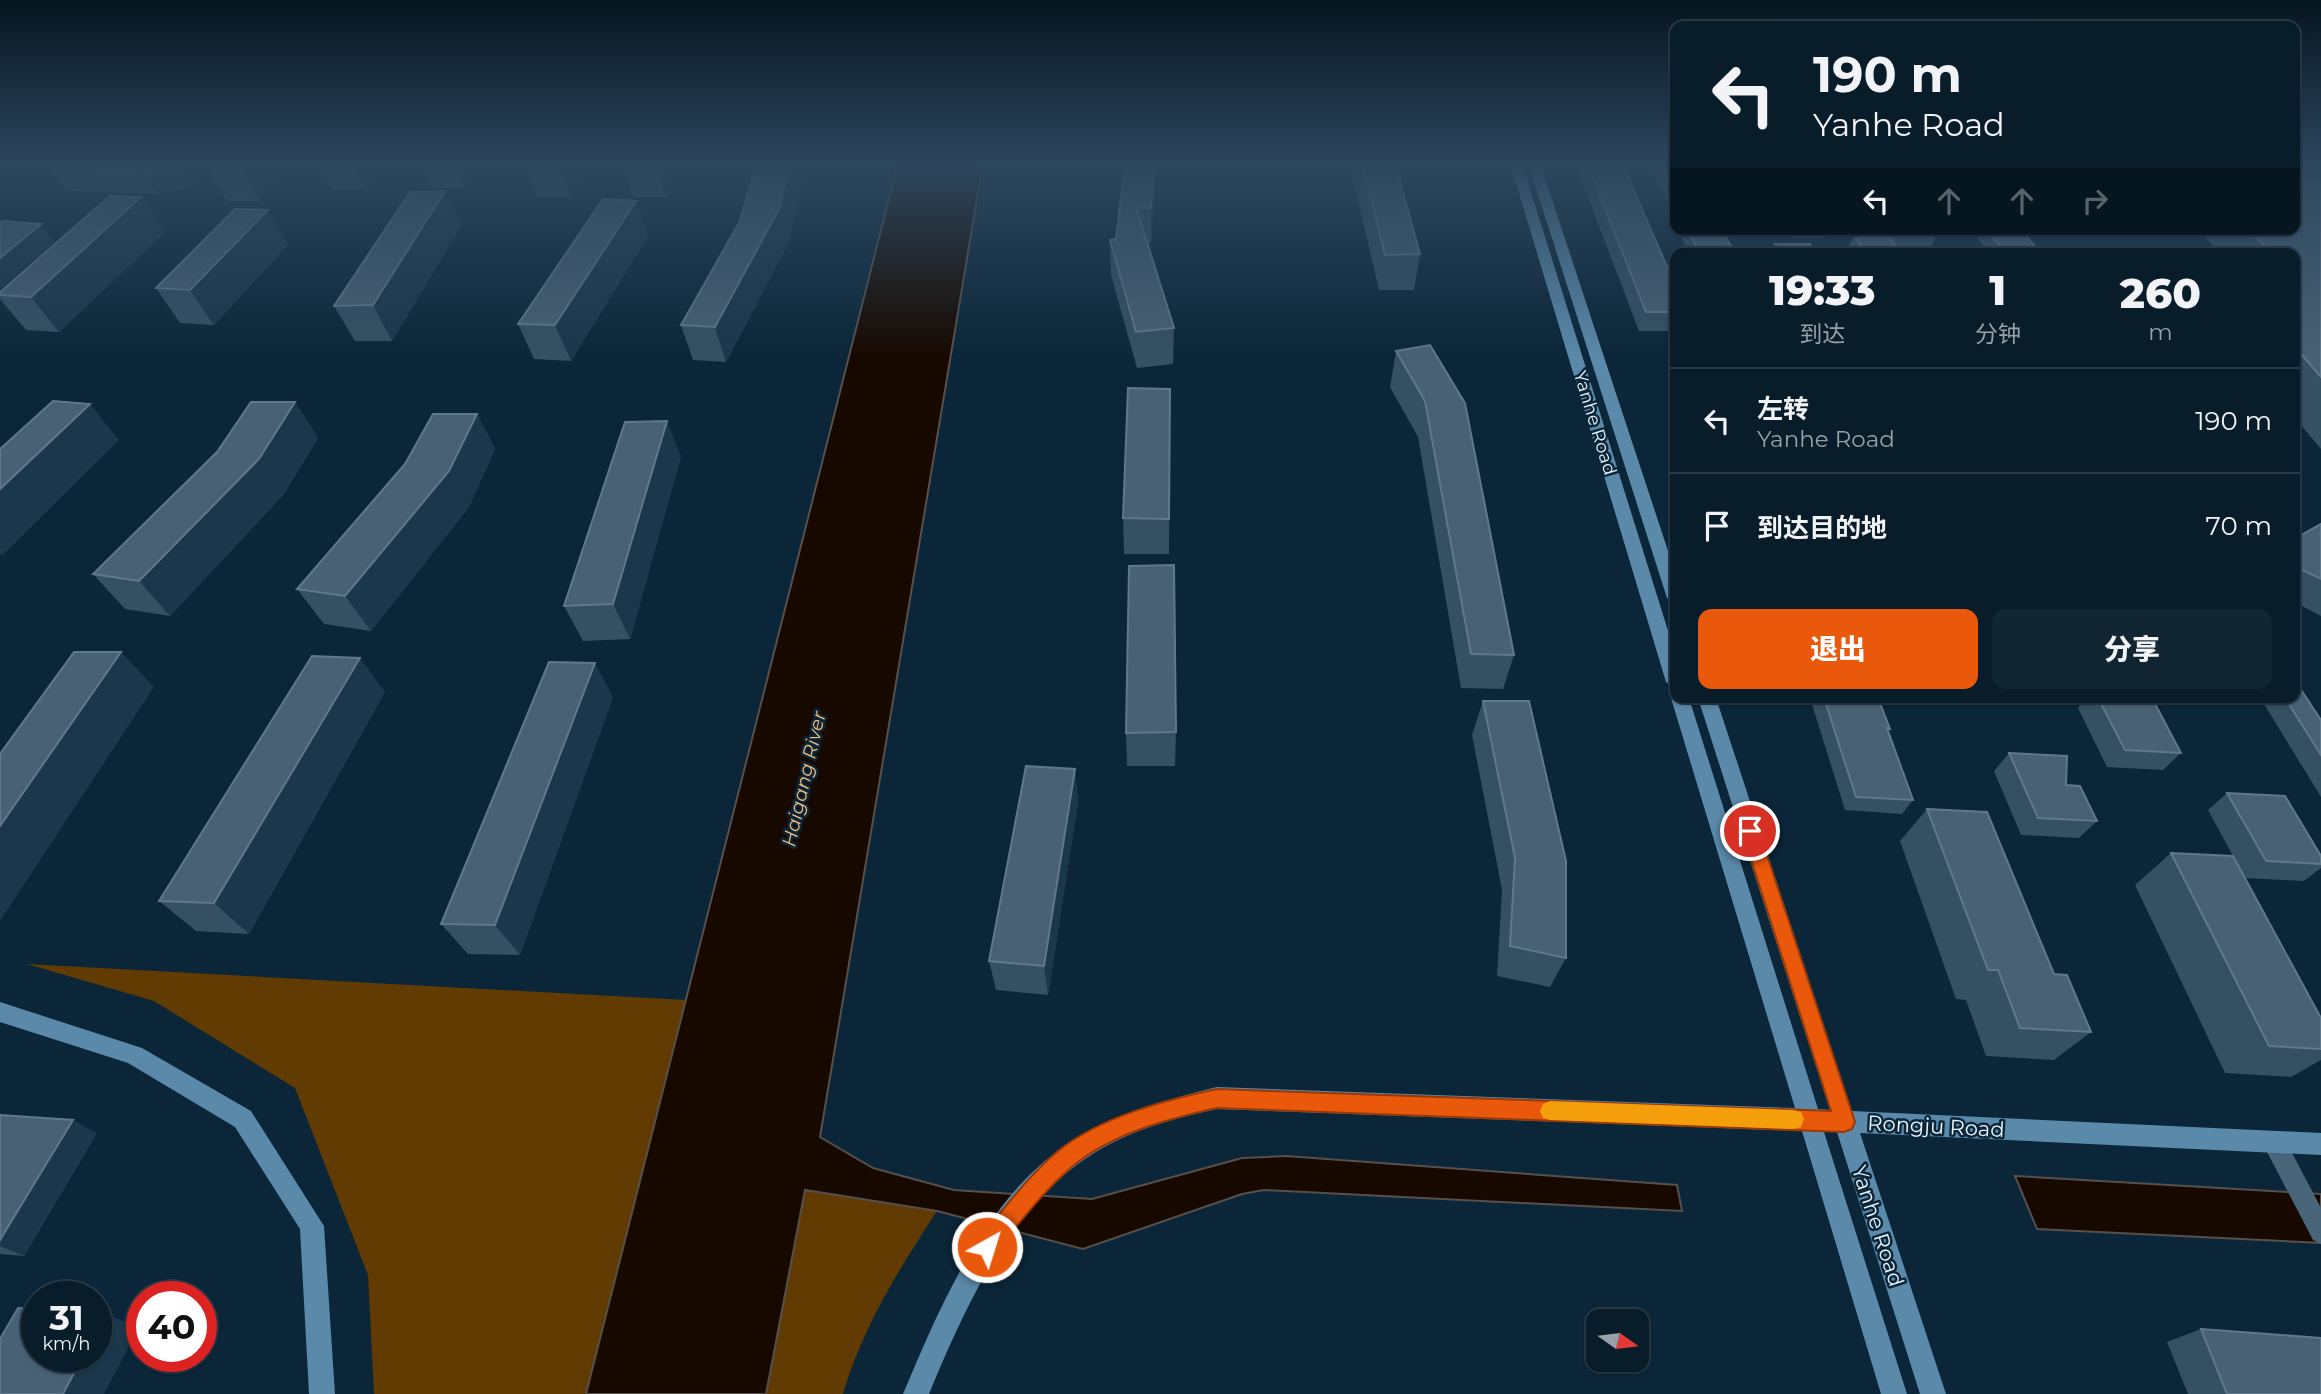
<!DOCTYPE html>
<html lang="zh">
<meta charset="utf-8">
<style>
:root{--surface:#081c2a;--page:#112532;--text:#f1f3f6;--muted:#98a1a8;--line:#293a47;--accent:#ea580c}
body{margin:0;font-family:Montserrat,"Noto Sans SC",sans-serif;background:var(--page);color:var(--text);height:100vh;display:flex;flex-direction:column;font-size:26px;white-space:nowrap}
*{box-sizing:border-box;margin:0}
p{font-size:23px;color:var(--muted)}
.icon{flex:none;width:38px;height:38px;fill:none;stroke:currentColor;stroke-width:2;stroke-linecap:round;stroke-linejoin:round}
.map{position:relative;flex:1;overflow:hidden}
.panel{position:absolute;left:1670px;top:248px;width:630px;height:455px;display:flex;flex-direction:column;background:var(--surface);border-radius:14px;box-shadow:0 2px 5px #0004,0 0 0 2px var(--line)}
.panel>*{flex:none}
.top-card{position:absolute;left:1670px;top:21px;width:630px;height:214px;border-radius:14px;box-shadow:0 2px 5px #0004,0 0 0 2px var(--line);background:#081c2a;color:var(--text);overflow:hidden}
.needle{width:46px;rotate:104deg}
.fabs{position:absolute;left:1586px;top:1309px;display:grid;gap:14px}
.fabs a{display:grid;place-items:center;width:63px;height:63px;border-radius:14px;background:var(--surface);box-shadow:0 2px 5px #0004,0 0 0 2px var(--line);font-size:35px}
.speed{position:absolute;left:21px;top:1281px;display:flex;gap:14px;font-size:35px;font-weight:700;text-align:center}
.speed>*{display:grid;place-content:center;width:91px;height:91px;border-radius:50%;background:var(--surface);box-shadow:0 2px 5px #0004,0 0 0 2px var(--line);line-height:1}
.speed small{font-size:18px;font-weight:400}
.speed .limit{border:10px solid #d22;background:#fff;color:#111}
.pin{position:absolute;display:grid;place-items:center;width:60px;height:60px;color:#fff;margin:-30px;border:4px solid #fff;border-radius:50%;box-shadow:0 2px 7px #0007}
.me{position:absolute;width:77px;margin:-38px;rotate:39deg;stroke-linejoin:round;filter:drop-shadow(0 0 5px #0008)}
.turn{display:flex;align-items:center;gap:24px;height:147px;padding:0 28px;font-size:32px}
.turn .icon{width:91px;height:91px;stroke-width:2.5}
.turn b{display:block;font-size:49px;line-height:60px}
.lanes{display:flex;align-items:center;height:66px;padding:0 28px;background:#0003;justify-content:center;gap:35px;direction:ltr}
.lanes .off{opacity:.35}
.eta{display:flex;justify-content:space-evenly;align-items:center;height:119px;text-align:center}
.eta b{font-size:42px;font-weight:800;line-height:49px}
.cta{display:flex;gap:14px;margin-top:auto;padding:14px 28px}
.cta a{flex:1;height:80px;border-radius:14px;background:var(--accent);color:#fff;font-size:28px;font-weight:800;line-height:80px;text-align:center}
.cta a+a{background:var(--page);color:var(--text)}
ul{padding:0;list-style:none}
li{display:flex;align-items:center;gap:21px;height:105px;padding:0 28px;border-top:2px solid var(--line)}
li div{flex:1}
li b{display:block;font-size:26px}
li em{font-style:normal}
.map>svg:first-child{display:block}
.green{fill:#623b02}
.water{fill:#180900;stroke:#56504c;stroke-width:2}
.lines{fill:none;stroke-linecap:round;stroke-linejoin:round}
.street{fill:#486579;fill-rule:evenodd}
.secondary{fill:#5b89aa;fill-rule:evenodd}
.wall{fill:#354f63}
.shaded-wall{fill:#1b374b}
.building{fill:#486174;stroke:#617889;stroke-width:2}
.route{fill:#ea580c;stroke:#983908;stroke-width:2}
.slow{fill:#f59e0b}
.labels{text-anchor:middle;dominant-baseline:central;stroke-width:5;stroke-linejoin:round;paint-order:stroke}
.street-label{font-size:18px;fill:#e8f5ff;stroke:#0a2638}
.water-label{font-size:19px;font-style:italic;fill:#f6bb78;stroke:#0a2638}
.near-street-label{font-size:21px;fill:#e8f5ff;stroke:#0a2638}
</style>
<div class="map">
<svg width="2321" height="1394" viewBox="0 0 2321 1394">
<rect width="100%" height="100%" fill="#0a2638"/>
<!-- green -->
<path class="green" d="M27,964L686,1000L586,1394H374L368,1275L295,1088L154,1001Z
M804,1190L937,1211C899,1269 863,1326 843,1394H766Z"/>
<!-- water -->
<path class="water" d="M898,163H983L820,1137L873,1168L954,1190L1092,1199L1242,1158L1286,1156L1677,1185L1682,1211L1264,1190L1242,1194L1083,1249L937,1211L805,1190L766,1394H586Z
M2015,1176L2321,1194V1243L2037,1229Z"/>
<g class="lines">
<!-- street -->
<path class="street" d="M2274,1131L2282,1134L2321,1208V1244L2313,1240L2266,1150L2263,1142L2266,1134Z"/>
<!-- secondary -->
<path class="secondary" d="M1510,163H1522L1675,653V689L1666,682Z
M1528,163H1540L1675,572V604L1667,598Z
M1675,693V698H1689L1818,1109L1830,1110L1698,698H1716L1852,1111L2321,1133V1155L1860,1133L1946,1394H1920L1837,1132H1824L1907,1394H1881L1802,1131L1217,1109C1181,1117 1144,1126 1110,1144C1016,1193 968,1300 929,1394H903C942,1302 988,1191 1077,1138C1120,1112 1169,1099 1217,1087L1795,1108L1671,698Z
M0,1002L142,1048L251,1111L324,1226L335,1394H309L300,1229L235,1127L128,1063L0,1022Z"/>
</g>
<!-- wall -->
<path class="wall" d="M65,163H290L260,201H227L207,170L188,188L158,194L66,191L53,173Z
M318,163H384L366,189L333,190Z
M419,163H480L464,188H431Z
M523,163H588L570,198H537Z
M621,163H680L666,197H633Z
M756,163H807L788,244L726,362L693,360L681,325L740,221Z
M1125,163H1157L1151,243H1147L1174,328L1173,364L1137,368L1111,275L1110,240L1116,239Z
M1349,163H1395L1420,254L1414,290H1379Z
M1575,163H1622L1675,285V331H1639Z
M1647,163H1675V222L1673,218L1674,214Z
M2294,163H2321V449L2294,417V254H2220L2203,234L2206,229H2294Z
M445,191L461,226L392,341H355L334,306Z
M141,197L165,232L59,332L26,330L0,299V292Z
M268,210L288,245L214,325L180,323L156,288Z
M1678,229H1722L1735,254H1689Z
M1787,229H1829L1825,238H1792Z
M1882,229H1931L1936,236L1930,248L1898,249L1901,254H1852L1848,247L1854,235H1886Z
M1971,229H2021L2041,254H1989Z
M648,236L571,361L534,359L518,324Z
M1775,244L1816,254H1771Z
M1430,345L1514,655L1503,689L1461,688L1418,437L1390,387L1396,351Z
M1170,389L1169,554H1124L1123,518Z
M295,402L318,438L284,494L170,616L125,609L93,574Z
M477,414L495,449L469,507L371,631L324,624L297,589Z
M681,456L630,639L583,641L564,606Z
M2321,524V616L2294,602V539Z
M385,692L249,934L196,931L159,901Z
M613,697L520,955L468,954L441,924Z
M1810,698H1878L1890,729L1888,731L1913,800L1902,814L1845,810Z
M2086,698H2152L2181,753L2163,770L2107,767L2078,708Z
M2231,698H2294L2321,720V797L2264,704L2233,702Z
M1483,701L1566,958L1550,987L1497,976L1502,890L1472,735Z
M1176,732L1175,766H1127L1126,733Z
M2009,753L2066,785L2097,821L2079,838L2021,835L1994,771Z
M1075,769L1078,802L1048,995L996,990L989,961Z
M2227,793L2321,856V868L2304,881L2245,878L2321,1018V1060L2291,1077L2225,1073L2135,885L2171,853L2233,856L2208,810Z
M1927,809L2054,974L2091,1032L2054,1060L1986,1056L1966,1000L1956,999L1900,841Z
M0,1115L97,1133L24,1256L0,1254Z
M2201,1329L2321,1394H2188L2167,1342Z"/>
<!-- shaded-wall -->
<path class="shaded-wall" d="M184,163H214L205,167L207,170L188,188L158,194L146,176Z
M242,163H290L260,201L239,166Z
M352,163H384L366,189Z
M453,163H480L464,188Z
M557,163H588L570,198Z
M655,163H680L666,197Z
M790,163H807L788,244L726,362L715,327Z
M1155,163H1157V165L1151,243V208Z
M445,191L461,226L392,341L373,305Z
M141,197L165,232L59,332L31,297Z
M636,201L648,236L571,361L555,325Z
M268,210L288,245L214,325L190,290Z
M41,224L55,242L0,289V258Z
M295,402L318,438L284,494L170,616L139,581Z
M90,404L119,440L2,556L0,553V489Z
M477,414L495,449L469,507L371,631L345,596Z
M667,421L681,456L630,639L613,604Z
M121,652L154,687L0,921V826Z
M360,658L385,692L249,934L214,903Z
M595,663L613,697L520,955L495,925Z
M1075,769L1078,802L1048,995L1044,966Z
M73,1120L97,1133L24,1256L0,1246V1240Z
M106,1314L139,1327L104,1394H63L83,1356H96V1332Z"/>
<!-- building -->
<path class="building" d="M65,163H184L177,170L146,176L53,173Z
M209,163H242L239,166L205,167Z
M756,163H790L779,209L715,327L681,325L740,221Z
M1125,163H1155L1151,208L1136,207L1174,328L1136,332L1110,240L1116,239Z
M1362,163H1395L1420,254L1385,255Z
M1587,163H1622L1675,285V312H1646Z
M1657,163H1675V195Z
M2294,180L2321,181V377L2294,346V254H2228L2227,253L2272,254L2249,229H2294Z
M445,191L373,305L334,306L410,192Z
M110,196L141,197L31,297L0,295V292Z
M603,199L636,201L555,325L518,324Z
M235,209L268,210L190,290L156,288Z
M2,221L41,224L0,258V223Z
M1688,229H1722L1735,254H1699Z
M1897,229H1931L1936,236H1902Z
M1987,229H2021L2041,254H2006Z
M1854,235H1888L1901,254H1866Z
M1775,244H1810L1816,254H1781Z
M1430,345L1465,403L1514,655L1471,654L1425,401L1396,351Z
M1128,388L1170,389L1169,519L1123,518Z
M53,401L90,404L0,489V449Z
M251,402H295L259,459L139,581L93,574L217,452Z
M433,414H477L449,471L345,596L297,589L405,464Z
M667,421L613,604L564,606L625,422Z
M2321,524V579L2294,566V539Z
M1174,565L1176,732L1126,733L1129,566Z
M74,652H121L0,826V754Z
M312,656L360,658L214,903L159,901Z
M549,662L595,663L495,925L441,924Z
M2294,679L2321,720V755L2285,698H2294Z
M1824,698H1878L1890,729L1887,728L1913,800L1856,797Z
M2098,698H2152L2181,753L2125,750Z
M1483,701H1529L1566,861V958L1510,946L1515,858Z
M2009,753L2067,756L2066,785L2080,786L2097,821L2038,818Z
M1026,766L1075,769L1044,966L989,961Z
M2227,793L2285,796L2321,856V864L2266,861Z
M1927,809L1987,812L2054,974L2067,975L2091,1032L2020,1028L1998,970H1988Z
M2171,853L2233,856L2321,1018V1049L2269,1046Z
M0,1115L73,1120L0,1240Z
M18,1308L37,1309V1356H83L63,1394H0V1339Z
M96,1313L106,1314L96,1332Z
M2201,1329L2321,1338V1394H2227Z"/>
<!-- sky -->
<linearGradient id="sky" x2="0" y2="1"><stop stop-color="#06151f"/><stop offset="0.46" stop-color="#2d475e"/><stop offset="1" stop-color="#2d475e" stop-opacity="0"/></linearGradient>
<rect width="2321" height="358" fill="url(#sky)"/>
<!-- route -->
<path class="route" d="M1750,823L1759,831L1855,1122L1852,1129L1844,1132L1217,1108C1168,1119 1113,1133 1073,1166C1043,1191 1019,1224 994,1254L987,1258L979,1254L976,1247L979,1239C1004,1209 1028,1176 1058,1151C1100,1117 1165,1100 1217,1089L1831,1111L1742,831Z"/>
<!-- slow -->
<path class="slow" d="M1550,1101L1793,1110L1801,1112L1804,1119L1801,1127L1793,1129L1550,1120L1543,1118L1540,1111L1543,1104Z"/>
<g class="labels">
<!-- street labels -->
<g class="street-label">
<text transform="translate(1595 423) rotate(73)">Yanhe Road</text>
</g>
<!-- water labels -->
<g class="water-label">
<text transform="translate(804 779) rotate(-77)">Haigang River</text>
</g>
<!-- near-street labels -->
<g class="near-street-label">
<text transform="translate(1936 1126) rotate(3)">Rongju Road</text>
<text transform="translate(1878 1226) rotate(72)">Yanhe Road</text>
</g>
</g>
</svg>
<div class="fabs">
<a><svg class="needle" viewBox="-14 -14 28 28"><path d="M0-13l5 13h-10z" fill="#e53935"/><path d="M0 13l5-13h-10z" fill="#98a1a8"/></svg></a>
</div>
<div class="speed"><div>31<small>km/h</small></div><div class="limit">40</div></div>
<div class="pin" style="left:1750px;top:831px;background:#d93025"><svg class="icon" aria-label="arrive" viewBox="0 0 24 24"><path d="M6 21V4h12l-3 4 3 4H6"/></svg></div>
<svg class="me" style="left:987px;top:1247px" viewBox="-20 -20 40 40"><circle r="17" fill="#ea580c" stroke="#fff" stroke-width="3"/><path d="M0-11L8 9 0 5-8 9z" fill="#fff"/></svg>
<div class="top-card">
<div class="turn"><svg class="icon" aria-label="left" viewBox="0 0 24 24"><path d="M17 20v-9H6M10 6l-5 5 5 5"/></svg><div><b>190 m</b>Yanhe Road</div></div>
<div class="lanes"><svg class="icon" aria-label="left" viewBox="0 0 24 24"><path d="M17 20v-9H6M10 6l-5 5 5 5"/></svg><svg class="icon off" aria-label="ahead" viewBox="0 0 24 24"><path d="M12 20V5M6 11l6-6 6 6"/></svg><svg class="icon off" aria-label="ahead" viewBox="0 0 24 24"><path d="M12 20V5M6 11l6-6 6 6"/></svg><svg class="icon off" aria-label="right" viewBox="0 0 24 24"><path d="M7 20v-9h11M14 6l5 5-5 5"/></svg></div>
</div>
<section class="panel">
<div class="eta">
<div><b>19:33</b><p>到达</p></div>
<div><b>1</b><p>分钟</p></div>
<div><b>260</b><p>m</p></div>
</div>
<ul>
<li><svg class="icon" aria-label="left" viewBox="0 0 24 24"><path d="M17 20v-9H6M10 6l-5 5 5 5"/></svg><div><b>左转</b><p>Yanhe Road</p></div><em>190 m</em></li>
<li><svg class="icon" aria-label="arrive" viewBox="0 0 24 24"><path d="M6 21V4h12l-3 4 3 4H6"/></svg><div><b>到达目的地</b></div><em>70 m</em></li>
</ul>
<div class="cta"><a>退出</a><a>分享</a></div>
</section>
</div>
